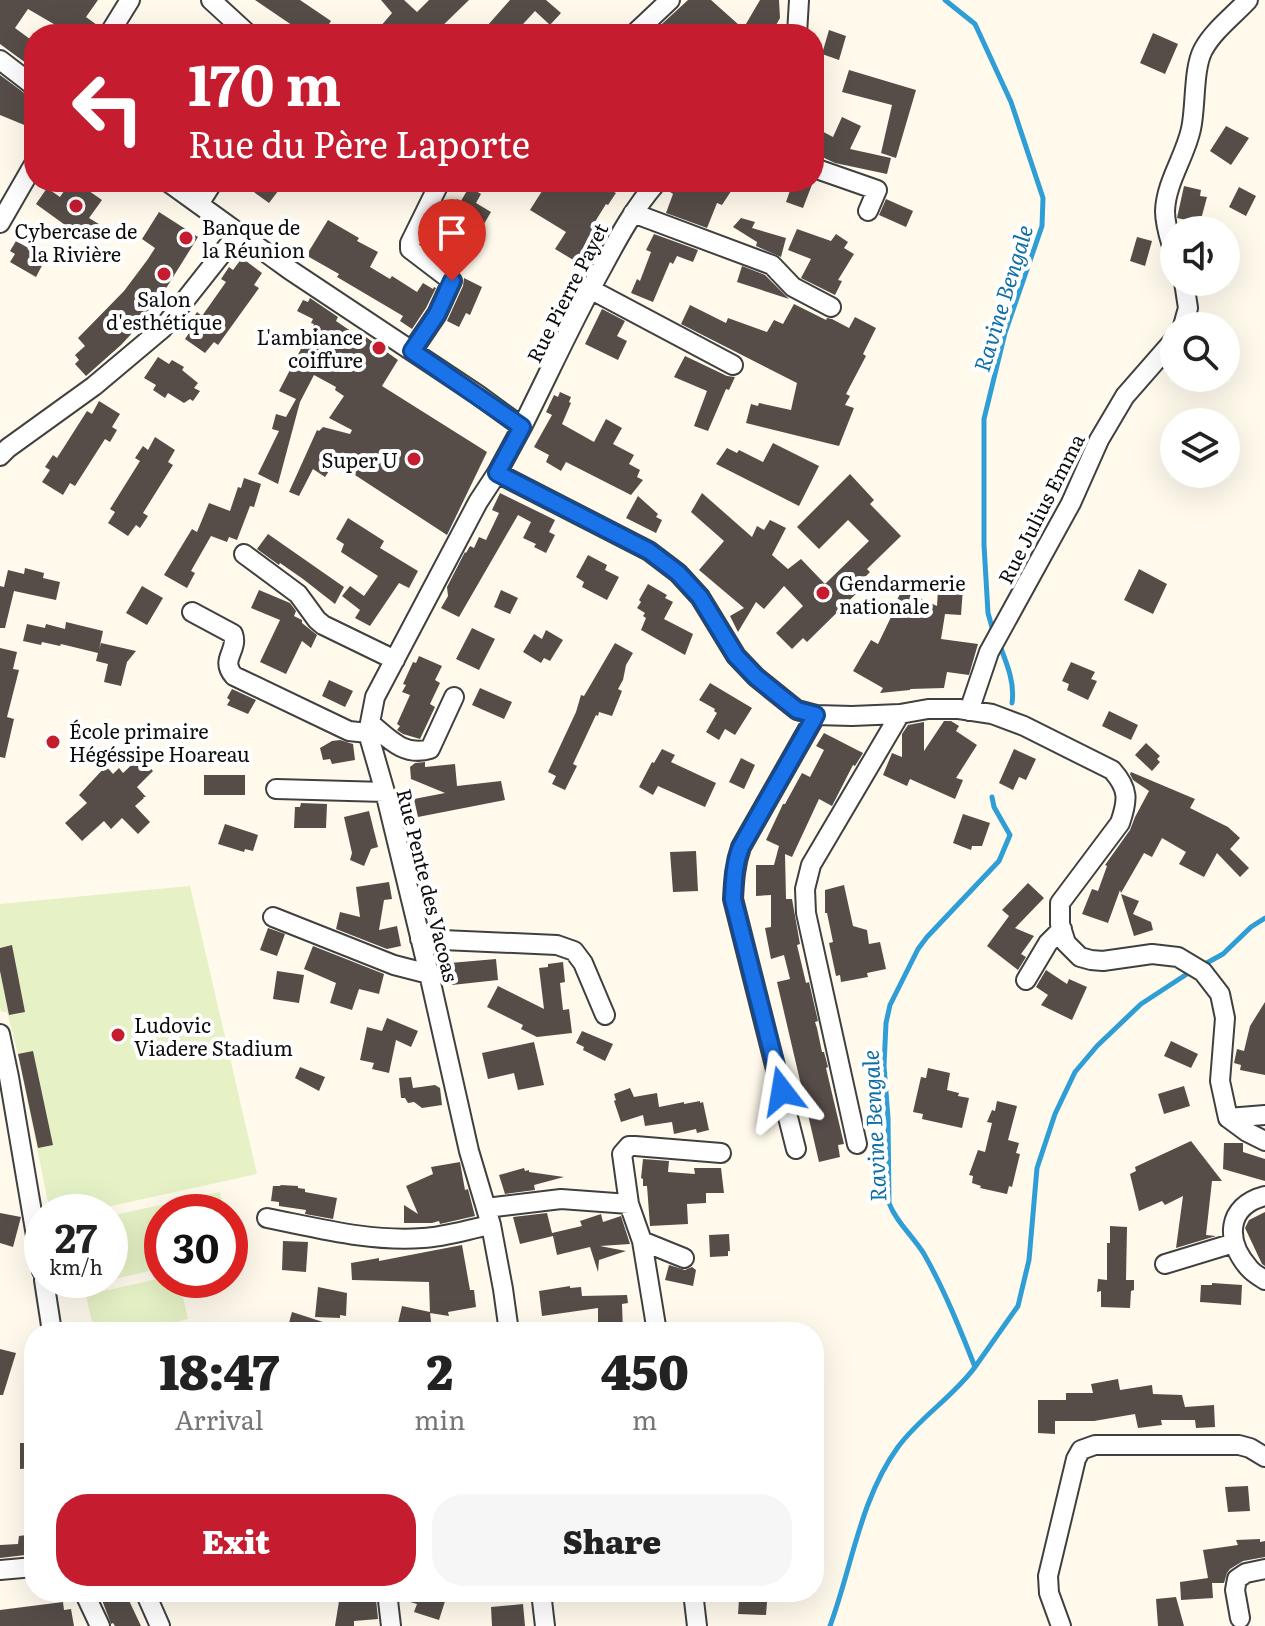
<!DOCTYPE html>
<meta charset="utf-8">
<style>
:root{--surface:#fff;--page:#f6f6f6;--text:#222;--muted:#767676;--accent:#c61c2f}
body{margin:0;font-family:Literata,serif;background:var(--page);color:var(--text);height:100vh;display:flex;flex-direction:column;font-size:30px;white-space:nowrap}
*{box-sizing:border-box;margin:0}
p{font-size:26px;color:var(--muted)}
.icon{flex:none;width:44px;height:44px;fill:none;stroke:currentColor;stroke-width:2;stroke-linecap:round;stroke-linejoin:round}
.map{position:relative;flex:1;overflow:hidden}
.drawer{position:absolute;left:24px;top:1322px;width:800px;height:280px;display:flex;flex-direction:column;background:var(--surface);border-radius:32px;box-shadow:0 8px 32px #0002}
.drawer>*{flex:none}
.top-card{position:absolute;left:24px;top:24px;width:800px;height:168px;border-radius:32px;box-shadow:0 8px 32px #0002;background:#c61c2f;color:#fff;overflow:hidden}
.tools{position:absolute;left:1160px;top:216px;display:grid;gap:16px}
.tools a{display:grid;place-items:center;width:80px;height:80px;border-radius:50%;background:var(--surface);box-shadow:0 8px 32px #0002;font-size:40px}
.speed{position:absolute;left:24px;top:1194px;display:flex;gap:16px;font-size:40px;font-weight:700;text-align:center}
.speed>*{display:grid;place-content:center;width:104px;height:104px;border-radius:50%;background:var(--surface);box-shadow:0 8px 32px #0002;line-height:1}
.speed small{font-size:20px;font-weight:400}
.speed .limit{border:12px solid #d22;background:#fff;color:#111}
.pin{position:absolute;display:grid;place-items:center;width:68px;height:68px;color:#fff;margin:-82px -34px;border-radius:50% 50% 50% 0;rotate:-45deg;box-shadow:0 0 8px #0007}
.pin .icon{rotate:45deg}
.me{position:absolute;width:88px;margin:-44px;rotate:346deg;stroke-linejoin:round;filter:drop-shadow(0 0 6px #0008)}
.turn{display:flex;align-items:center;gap:28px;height:168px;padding:0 32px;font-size:36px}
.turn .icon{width:104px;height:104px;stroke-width:2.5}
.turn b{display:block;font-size:56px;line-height:68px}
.eta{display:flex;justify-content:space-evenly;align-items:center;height:136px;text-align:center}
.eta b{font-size:48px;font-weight:800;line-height:56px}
.action{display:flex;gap:16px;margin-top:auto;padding:16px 32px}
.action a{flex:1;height:92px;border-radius:32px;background:var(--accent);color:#fff;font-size:32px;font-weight:800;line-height:92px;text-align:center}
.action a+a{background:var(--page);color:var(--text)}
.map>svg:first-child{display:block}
.pitch{fill:#e6f2c6}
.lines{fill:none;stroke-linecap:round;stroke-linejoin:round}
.stream{stroke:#309ed6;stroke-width:5}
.building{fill:#564d48}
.minor-casing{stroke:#404040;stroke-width:22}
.minor{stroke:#fff;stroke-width:18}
.route-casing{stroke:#114b97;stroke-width:20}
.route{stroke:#1a73e8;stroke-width:14}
.poi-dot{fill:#c61c2f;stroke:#fff;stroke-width:3}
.labels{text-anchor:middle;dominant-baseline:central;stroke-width:8;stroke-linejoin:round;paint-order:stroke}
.poi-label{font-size:20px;fill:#0d0d0d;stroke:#fff;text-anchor:start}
.street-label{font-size:20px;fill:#0d0d0d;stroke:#fff}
.water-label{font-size:22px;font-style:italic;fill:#0e6ea6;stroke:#fff}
</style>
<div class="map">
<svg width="1265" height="1626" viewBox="0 0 1265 1626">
<rect width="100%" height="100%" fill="#fffaec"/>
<!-- pitch -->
<path class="pitch" d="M190,886L257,1174L84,1212H50L18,1054L7,1012H1L0,1007V904Z
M220,1192L224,1212H162V1268L110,1280V1216Z
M162,1278V1280H179L188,1319L158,1327L159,1332H94L86,1295Z"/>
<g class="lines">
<!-- stream -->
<path class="stream" d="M945,0L975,24L1011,102L1043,198L1042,226L1005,333L984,419V545L988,613L993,631
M1000,646C1007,664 1015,683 1012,703
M1203,965L1223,954L1251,927L1265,918
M975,1367L1018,1306L1029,1260L1037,1168L1055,1114L1075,1072L1097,1046L1141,1004L1190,972
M830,1626C852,1567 860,1499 898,1447C920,1417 953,1397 975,1367C960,1329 944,1289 924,1254C913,1236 896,1222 889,1203L888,1118L884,1066L886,1023L890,1005L918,949L927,937L999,861L1010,835L994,807L992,797"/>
</g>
<!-- building -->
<path class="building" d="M0,0H98L86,17L97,25L91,34H62L64,30L28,9L15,28L34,42V69L0,44Z
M255,0H300L331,21L324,32L319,28L315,34H305Z
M381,0H404L417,12L429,0H469L434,34H389L380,27L392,13Z
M510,0H546L561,13L550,25L535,11L514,34H480Z
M688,0H711L739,25L732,34H651Z
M760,0H779L780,18L771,34H753L743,29Z
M829,30L846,36L839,60L822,54Z
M1153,33L1178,44L1165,74L1140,63Z
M849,70L916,90L896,158L881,153L892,105L842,92Z
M0,75L27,95L25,98L34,104V129L0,115Z
M842,117L861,126L850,149L891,158L887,174L835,163L820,156L823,145L814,140V127L833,137Z
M1226,126L1249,138L1231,165L1210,151Z
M70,182H76L102,200L89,218L102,226L90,243L36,204L47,188L60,197Z
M240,182H285L269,203Z
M526,182H597L616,193L608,205L606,204L593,225L598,228L595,233L598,236L580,264L555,249L566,232L530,210L542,191Z
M672,182H737L722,205L717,203L707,228L666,213L673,194L667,190Z
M793,182H813L803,208L786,202Z
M1184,186L1201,190L1200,196L1207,197L1200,223L1177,218Z
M469,187L481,194L476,203L491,212L462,261L438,247L447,232L444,229L452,215L449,214L457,199L461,201Z
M1239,187L1256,196L1246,216L1229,207Z
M886,199L913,211L906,227L879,215Z
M159,212L198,237L150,314L121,345L86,376L75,364L79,360L75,355L85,346L78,338L124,291L148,259L155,248L142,239Z
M741,218L755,222L752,228L786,238L781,257L756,246L757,242L733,227Z
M328,220L359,238L357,241L378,252L370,267L390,279L392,276L417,292L423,283L433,289L434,287L436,288L426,308L412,329L400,321L403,316L337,277L339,274L309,257V251Z
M797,229L831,241L836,234L848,242L844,248L854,254L838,280L842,281L835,295L801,278L811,259L788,250Z
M654,234L698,250L693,262L677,256L673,264L670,262L653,302L631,293L637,279L640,281L651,252L646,250Z
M1137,237L1152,241L1145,266L1130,261Z
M16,241L46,258L36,277L10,262L15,254L10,251Z
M242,258L262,273L254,285L259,288L218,345L214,342L205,353L185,339L193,327L189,324L197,312L202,316L226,282L221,279L229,267L233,270Z
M742,266L765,275L789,299L737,282Z
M464,278L482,287L470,315L466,313L459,327L447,321L463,286Z
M310,298L338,317L336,321L361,338L363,335L398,360L382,386L487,452L447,535L335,462L325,477L313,469L299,496L289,492L317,430L319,431L323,427L350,434L352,430L329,418L344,396L335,390L336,387L314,375L300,402L278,484L258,474L279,431L272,429L276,414L286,417L296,399L279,391L314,324L311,323L313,319L297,311L303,300L308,302Z
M794,304L826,320L827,318L832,319L849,328L855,317L876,328L863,354L866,356L846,394L850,396L845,405L854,408L839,446L746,423L751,404L758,406L759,403L791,410L797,383L681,324L690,305L726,323L728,318L767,332L774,320L783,324Z
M602,309L625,321L617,336L627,341L618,360L585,344Z
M685,356L727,376L735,377L729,390L726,389L708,431L694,426L707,391L674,377Z
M158,357L169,364L172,360L184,367L182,370L198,383L194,388L200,391L193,401L190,399L184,403L168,393L165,398L153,390L156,385L144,378Z
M560,392L571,397L569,402L571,403L562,424L594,442L606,419L622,428L613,444L634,455L629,464L640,470L637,477L643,480L631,495L566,462L561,471L546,462L549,455L534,447L552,415L546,412L554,395L558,397Z
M99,401L120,414L112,427L117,430L110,442L105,439L75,486L70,483L63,495L42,482L50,470L45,467L53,455L57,458L87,411L92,414Z
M155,437L175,450L168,462L173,465L143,513L148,516L140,528L136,525L128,536L108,523L115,512L110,509L140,461L135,458L143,446L148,450Z
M773,443L819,466L799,506L716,464L727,448L737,453L739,450L763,462Z
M850,474L874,500L870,504L901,536L867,569L870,572L864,578L868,582L807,642L803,638L792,649L776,633L803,606L784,586L764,609L756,602L738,632L730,616L744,608L699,570L724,541L691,512L702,493L752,537L757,526L764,530L770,520L786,528L772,555L788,569L801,559L825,584L869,541L848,520L819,549L797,527Z
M244,478L261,484L254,507L250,506L237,540L229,537L227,542L211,536L191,571L195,573L187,588L164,575L192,529L197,532L209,503L230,511L238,487L241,488Z
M500,493L555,520L549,532L555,535L546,553L534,547L536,544L523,538L531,522L518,515L459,617L441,608L448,596L447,587L465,552L466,553L470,546L474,548L479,537L486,540L499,513L492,510Z
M638,496L658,514L656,517L662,520L656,533L626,518Z
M348,518L384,541L380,548L418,571L409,588L399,583L370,626L355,618L360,610L342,596L350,586L364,596L378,576L341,552L344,544L336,539Z
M268,534L344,587L335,604L303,579L280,563L279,565L257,549Z
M588,555L607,565L605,570L619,577L607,600L582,587L584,582L576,577Z
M25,568L44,573L43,578L60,582L56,600L14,591L5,628H0V586L4,587L8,570L24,574Z
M1139,569L1167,584L1153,614L1124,600Z
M648,584L667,595L665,598L673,602L664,619L693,634L685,655L641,630L646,618L643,616L645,613L637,608L641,602L639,600Z
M142,586L163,598L147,625L126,613Z
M944,587L963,588L961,615L945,614L941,639L978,644L969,675L947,672L944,688L910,689V690L880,693L883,688L853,671L871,640L878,644L893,613L891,612L902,590L937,606L938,590H944Z
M259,590L290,603L296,611L294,616L302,620V623L317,635L311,648L302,641L286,674L260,662L280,620L251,608Z
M501,590L518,598L510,614L494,607Z
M66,622L103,631L99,650L101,643L136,651L127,662L121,686L104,682L108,664L96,661L98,653L61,644L60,646L42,642L41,645L23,641L27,624L45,628L46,624L65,629Z
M472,628L495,639L479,670L456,659Z
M546,630L563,640L550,661L544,658L541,663L523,652L534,634L542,639Z
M615,643L633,653L626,665L623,680L618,689L622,691L612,716L599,712L598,716L596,715L573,764L577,766L565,790L552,784L556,776L548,772L576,712L581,695L584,696Z
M0,648L17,652L13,669L19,670L7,717L14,719L5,758L0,757Z
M419,656L442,666L435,680L440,683L430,704L435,707L420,739L403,734L397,730L400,726L397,724L410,695L402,692L406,685L403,684L413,662L416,663Z
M1071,662L1095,672L1091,679L1097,681L1088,700L1067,690L1069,684L1062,681Z
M329,680L353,691L345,707L322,696Z
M710,683L752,708L735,735L725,729L719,740L706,732L717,713L714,711L715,709L699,700Z
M480,688L512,702L504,719L472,705Z
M232,689L256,700L248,714L227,705L230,700L227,698Z
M1109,711L1138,725L1131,740L1102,726Z
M944,721H951L959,726L956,731L977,745L956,778L963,780L955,799L910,779L907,786L883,775L892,753L902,757V734L908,725L924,722V751Z
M824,733L863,753L855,766L853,765L832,806L819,799L792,857L785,854L786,899H792L800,944L797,945L806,983L809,982L818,1021L815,1022L817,1028L822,1052H824L828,1067L826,1068L844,1144L838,1145L840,1157L819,1162L777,982L790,979L784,955L771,959L765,928L771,927V895L756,896V865H774L779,846L766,840L783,804H785L802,773L810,777L824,750L816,746Z
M340,740L353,744L355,760L332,764L330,759L323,760L320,748L332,741Z
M1146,743L1160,756L1157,759L1160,762L1152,771L1135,755Z
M662,749L675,755L671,762L716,783L705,807L658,786L653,795L639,787L652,762L654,763Z
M1014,749L1036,759L1026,780L1019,777L1013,790L999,783Z
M140,757L153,771L137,787L146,797H143L144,798L135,806L150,822L138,834L122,818L111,829L104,821L82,841L65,823L87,803L79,795L106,766L113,774L119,768L123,773Z
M741,758L755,765L744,789L729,782Z
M425,762V767L455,764L457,786L501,781L505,800L418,817L414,799L445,793L411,779L410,767L415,763Z
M1131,772L1195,799L1190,808L1228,827L1240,838L1230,849L1249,868L1240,877L1217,853L1204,877L1179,864L1186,852L1162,838L1152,857L1144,853L1121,893L1120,890L1108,923L1082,914L1092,889L1098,891L1107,866L1105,865L1130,830L1135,817L1149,791L1133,780L1130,774Z
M204,775H245V795H204Z
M301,803L327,804L326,828H294L295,807H300Z
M369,811L378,847L371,849L364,866L350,860L352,853L344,817Z
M963,814L990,823L982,846H972L971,850L953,843Z
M225,824L258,835L253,851L245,849L244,852L218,844Z
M696,851L698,891L673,892L670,852Z
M389,882L392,899L384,900L379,930L397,926L401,946L387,949L336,929L340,912L360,917L356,887Z
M1028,883L1044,898L1015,928L1034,936L1021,954L1026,957L1018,970L987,946L1009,916L1002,910Z
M844,885L853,926L867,930L869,944L880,942L886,969L867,973L868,977L841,982L840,975L836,976L829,943L833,942L827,913H825V890Z
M1121,894L1139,901L1133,914L1151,922L1153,930L1134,936Z
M268,928L285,934L277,956L260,950Z
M12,945L25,1012L9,1015L0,971V948Z
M313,946L384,974L379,994L359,989L352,1010L330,1003L336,983L304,969Z
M496,959L498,980L452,985L450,963Z
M563,962L565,982L560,983L563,1010L569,1009L572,1033L537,1037L521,1029L523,1025L487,1007L498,986L544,1009L539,968L548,967V964Z
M1046,970L1067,984L1069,979L1087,987L1072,1020L1041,1005L1048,995L1036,987Z
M277,971L304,975L299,1003L273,999Z
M1265,1002V1075L1240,1070L1241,1065L1234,1063L1237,1049L1244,1051L1250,1026Z
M387,1018L418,1031L411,1047L396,1040L389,1073L372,1069L374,1063L360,1060L367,1027L382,1031Z
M582,1031L613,1044L605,1061L583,1050L584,1047L576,1043Z
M1171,1041L1198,1054L1191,1068L1164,1056Z
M534,1042L544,1085L518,1090L514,1073L488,1079L482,1053Z
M33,1051L53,1145L38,1148L18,1054Z
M300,1067L325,1077L319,1091L295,1078Z
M928,1068L950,1073L947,1090L959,1093L958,1096L969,1098L962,1128L922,1119L923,1114L913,1112L921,1077L926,1078Z
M411,1077L413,1088L435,1085L440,1088L442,1105L422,1108L414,1102L408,1103L405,1098H401L399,1078Z
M1184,1086L1190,1106L1164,1114L1158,1094Z
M630,1088L634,1097L657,1093L659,1107L684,1102V1104L700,1101V1103L703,1102L709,1130L697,1133L696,1129L674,1134L672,1122L645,1126L643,1115L621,1122L614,1101L616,1100L614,1094Z
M997,1101L1017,1106L1008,1140L1019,1143L1016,1153L1020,1154L1012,1187L1009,1186L1007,1194L980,1188L981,1186L972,1183L973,1176L969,1175L978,1150L985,1152L992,1123L987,1122L992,1110L995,1111Z
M1191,1141L1222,1181H1212L1206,1235L1216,1236L1176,1248L1183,1196L1165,1205L1162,1201L1139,1211L1130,1174L1136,1171L1135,1167Z
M1224,1143H1243V1152L1265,1159V1181L1223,1169Z
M643,1159L669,1161L668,1172L695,1174L694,1168H721L724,1193H706V1203L687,1204L688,1224L650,1226L647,1186H643V1179L641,1178Z
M460,1162L465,1190L468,1189L475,1216L440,1224L439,1221L432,1223H404V1205L418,1214L406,1186L433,1174L431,1167Z
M524,1168L525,1171L529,1170V1172L564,1177L534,1185L535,1190L505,1194L499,1175Z
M281,1185L298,1186V1188L305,1189V1192L337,1198L333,1219L305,1214L306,1210L279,1206V1202L271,1201L273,1186H280Z
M1265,1212V1266L1262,1264L1245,1228L1249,1220Z
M0,1213L21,1217L13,1247L0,1243Z
M547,1213L552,1233L582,1226L580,1221L601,1214L603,1222L621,1216L630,1244L600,1246L626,1251L599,1260L598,1272L590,1247L557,1255L553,1236L520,1244L513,1217Z
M1110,1226L1127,1227L1126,1280H1134V1290L1131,1291L1130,1308L1101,1307V1291L1097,1292L1098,1279L1107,1280V1243H1110Z
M729,1234L730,1251H728V1256L710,1257L709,1235Z
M283,1241L308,1242L306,1272L282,1270Z
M462,1245L470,1290H474L476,1307L448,1312L449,1316L430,1313L429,1282L352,1280L351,1263L379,1258V1261Z
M669,1265L685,1270L692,1267L696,1270L693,1286L665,1280Z
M1212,1283L1242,1285L1241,1305L1200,1302L1201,1285H1212Z
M570,1286V1288L581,1287L582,1296L627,1295L628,1303L622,1304L623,1332H598V1308L542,1316L539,1291Z
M318,1287L347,1293L346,1316L340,1315V1318L315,1317Z
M402,1306L430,1312L432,1332H396Z
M292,1312L323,1322V1332H293L287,1330Z
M0,1349L16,1353L3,1395H0Z
M1118,1379L1120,1390L1152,1385L1153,1394L1182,1395L1185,1407L1214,1405L1215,1427L1196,1428L1195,1420H1161L1162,1425L1138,1428L1135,1414L1094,1421H1055V1434L1038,1433V1400H1066V1393H1093L1091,1384Z
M20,1443H34V1468L20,1469Z
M1248,1486L1250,1511L1228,1512L1225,1487Z
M34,1534V1554L0,1558V1545L18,1544L19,1536Z
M1260,1539V1542L1265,1541V1557L1243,1561L1230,1569L1227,1573L1224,1583H1212L1213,1598L1181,1600L1180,1582L1208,1578L1203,1550L1238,1545L1236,1540Z
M99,1592H125L141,1626H115L113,1623L111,1624Z
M399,1592H448L439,1620L414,1612L417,1604L400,1599Z
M1176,1597L1184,1626H1158L1156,1599Z
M376,1599L378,1619L354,1621V1626H335L339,1601Z
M739,1600L767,1602L766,1615L738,1614Z
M63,1602L64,1610L71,1609L74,1626H0V1610Z
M523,1604L525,1626H492L491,1607Z"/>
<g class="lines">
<!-- minor casing -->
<g class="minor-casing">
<path id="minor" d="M211,0L248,34
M109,34L130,0
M634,34L670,0
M797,34L799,0
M0,60L34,86
M814,168L877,190L868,211
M168,182L290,270L478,395L522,427L497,473L478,502L375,697L368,733L385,792L429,974L469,1151L491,1225L503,1289L509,1332
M199,204L213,182
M633,213L772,265L793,287L831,307
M0,223L34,164
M1174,253C1170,239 1165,226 1165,211C1166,182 1185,157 1191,129C1196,107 1193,69 1203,50C1213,31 1233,16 1248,0
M590,289L733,365
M1183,326L1188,308L1184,282
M412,351L437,314L452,281L410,249V243L440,182
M522,427C549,373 574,318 603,266C619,236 635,207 657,182
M0,456L8,448L94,386L163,328L239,232
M497,473L649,551L678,573L700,597L736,656L756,677L797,710L816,715L852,716L900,714L928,709H959L992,714L1024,726L1112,770C1129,789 1128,800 1120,823L1060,903V924L1066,943L1080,957L1091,960L1103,961L1152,954L1178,957L1203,972L1220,994L1225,1018L1220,1081L1228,1118L1247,1132L1265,1141
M244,554L298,594L317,620L323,625L395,660
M192,612L233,634C239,651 219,659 234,676L349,731L368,733
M969,711L989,652L1071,503L1099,440L1125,396L1174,340
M370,723C388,738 404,757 430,749L454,697
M276,789L385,792
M273,917L394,965L429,974
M420,939L557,945L574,951L583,963L605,1015
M1026,980L1048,943L1062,929
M0,1034L9,1077L42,1271
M1228,1118L1265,1115
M857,1144L806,913L805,889L811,865L900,714
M796,1149L733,899C734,880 735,864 741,847L816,715
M1265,1196C1226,1206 1225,1241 1249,1268C1253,1273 1260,1277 1265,1280
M486,1208L561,1199L629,1204
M267,1218C318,1228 370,1242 423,1238C445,1237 469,1229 491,1225
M642,1241L684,1258
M1165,1264L1234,1243
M44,1280L52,1332
M657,1332L642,1241L629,1204L622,1154L629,1146H635L721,1153
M0,1570L34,1567
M84,1592L100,1626
M145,1592L160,1626
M387,1592L391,1626
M541,1592L545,1626
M693,1592L697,1626
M1240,1618L1235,1590L1237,1579L1246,1573L1265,1569
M1061,1626L1049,1593L1048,1576L1076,1459L1081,1450L1095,1445H1239L1250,1448L1265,1457"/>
</g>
<!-- minor -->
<use href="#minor" class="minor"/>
</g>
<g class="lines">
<!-- route casing -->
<g class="route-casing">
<path id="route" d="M452,281L437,314L412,351L522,427L497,473L649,551L678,573L700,597L736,656L756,677L797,710L816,715L741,847C734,864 734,880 733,899L782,1091"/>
</g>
<!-- route -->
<use href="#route" class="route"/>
</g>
<!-- markers -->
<g class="poi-dot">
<circle cx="76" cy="206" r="8"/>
<circle cx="186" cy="238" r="8"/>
<circle cx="164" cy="274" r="8"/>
<circle cx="379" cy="348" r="8"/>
<circle cx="414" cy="459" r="8"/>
<circle cx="823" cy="593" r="8"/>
<circle cx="53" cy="742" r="8"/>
<circle cx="118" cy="1035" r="8"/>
</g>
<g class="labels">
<!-- poi labels -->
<g class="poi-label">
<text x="202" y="226">Banque de<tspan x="202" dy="23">la Réunion</tspan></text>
<text x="76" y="230" text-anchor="middle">Cybercase de<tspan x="76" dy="23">la Rivière</tspan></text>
<text x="164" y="298" text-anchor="middle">Salon<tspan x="164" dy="23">d'esthétique</tspan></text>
<text x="363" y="336" text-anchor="end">L'ambiance<tspan x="363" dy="23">coiffure</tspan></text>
<text x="398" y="459" text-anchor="end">Super U</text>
<text x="839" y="582">Gendarmerie<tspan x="839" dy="23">nationale</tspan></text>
<text x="69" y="730">École primaire<tspan x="69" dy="23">Hégéssipe Hoareau</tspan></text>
<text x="134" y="1024">Ludovic<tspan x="134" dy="23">Viadere Stadium</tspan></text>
</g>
<!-- street labels -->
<g class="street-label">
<text transform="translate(566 292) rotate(-63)">Rue Pierre Payet</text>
<text transform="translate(1040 508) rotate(-63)">Rue Julius Emma</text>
<text transform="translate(429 885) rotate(76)">Rue Pente des Vacoas</text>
</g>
<!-- water labels -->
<g class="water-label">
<text transform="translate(1002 298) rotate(-73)">Ravine Bengale</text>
<text transform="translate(873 1126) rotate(-93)">Ravine Bengale</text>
</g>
</g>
</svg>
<div class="tools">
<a><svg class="icon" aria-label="sound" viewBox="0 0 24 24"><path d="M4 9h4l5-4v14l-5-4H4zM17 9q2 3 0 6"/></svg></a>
<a><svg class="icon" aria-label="search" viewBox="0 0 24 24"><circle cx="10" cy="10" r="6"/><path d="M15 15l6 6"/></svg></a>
<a><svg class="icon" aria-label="layers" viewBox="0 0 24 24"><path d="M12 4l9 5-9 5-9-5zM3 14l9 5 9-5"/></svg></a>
</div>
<div class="speed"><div>27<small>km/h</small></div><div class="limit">30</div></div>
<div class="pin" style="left:452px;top:281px;background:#d93025"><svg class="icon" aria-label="arrive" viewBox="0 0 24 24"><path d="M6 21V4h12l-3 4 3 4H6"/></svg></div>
<svg class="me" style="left:782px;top:1091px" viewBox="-20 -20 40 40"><path d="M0-17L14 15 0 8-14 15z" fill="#1a73e8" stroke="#fff" stroke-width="4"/></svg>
<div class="top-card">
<div class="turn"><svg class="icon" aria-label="left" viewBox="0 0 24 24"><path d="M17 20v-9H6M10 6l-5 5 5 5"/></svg><div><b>170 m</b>Rue du Père Laporte</div></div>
</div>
<section class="drawer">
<div class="eta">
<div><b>18:47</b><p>Arrival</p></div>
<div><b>2</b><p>min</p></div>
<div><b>450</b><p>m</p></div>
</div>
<div class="action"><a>Exit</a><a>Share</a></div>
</section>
</div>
